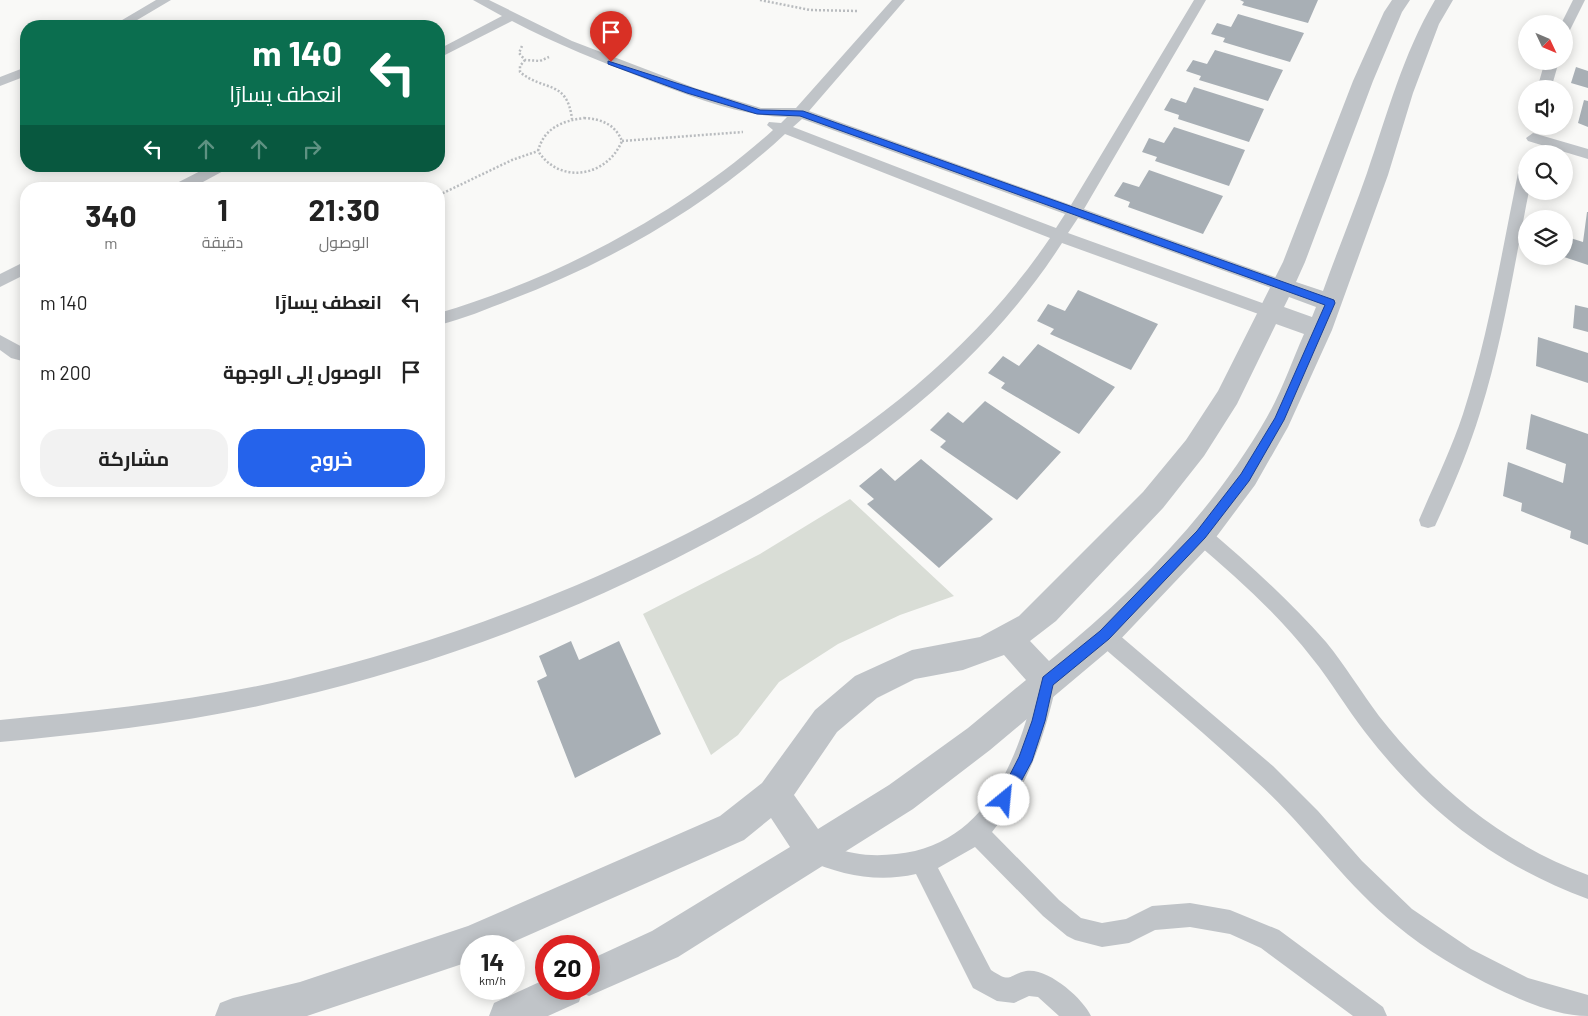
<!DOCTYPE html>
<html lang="ar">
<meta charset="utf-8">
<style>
:root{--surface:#fff;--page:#f2f2f2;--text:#222;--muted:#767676;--accent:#2563eb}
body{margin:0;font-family:Barlow,Cairo,sans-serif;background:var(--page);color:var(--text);direction:rtl;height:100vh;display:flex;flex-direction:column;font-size:19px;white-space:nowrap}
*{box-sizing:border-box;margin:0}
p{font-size:16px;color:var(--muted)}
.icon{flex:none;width:28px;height:28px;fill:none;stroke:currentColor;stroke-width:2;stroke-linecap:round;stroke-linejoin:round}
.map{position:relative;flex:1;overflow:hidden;direction:ltr}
.details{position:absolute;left:20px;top:182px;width:425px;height:315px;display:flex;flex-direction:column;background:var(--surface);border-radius:20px;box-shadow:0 2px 12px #0003;direction:rtl}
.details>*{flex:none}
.guide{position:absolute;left:20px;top:20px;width:425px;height:152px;border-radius:20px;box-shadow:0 2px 12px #0003;direction:rtl;background:#0b6e4f;color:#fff;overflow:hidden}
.needle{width:32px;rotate:134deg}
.buttons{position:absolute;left:1518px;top:15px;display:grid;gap:10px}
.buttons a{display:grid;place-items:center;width:55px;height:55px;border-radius:50%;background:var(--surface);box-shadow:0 2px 12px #0003;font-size:25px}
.speed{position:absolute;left:460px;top:935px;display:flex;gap:10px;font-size:25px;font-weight:700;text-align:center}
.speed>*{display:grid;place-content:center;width:65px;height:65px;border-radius:50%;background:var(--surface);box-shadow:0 2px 12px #0003;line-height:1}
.speed small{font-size:12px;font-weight:400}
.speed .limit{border:8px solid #d22;background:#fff;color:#111}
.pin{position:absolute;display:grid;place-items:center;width:42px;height:42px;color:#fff;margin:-51px -21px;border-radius:50% 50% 50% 0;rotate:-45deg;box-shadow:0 0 5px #0007}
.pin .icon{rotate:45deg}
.me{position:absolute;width:55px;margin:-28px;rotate:28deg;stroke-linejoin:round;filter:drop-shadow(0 0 4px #0008)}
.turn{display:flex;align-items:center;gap:18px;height:105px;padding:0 20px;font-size:22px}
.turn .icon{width:65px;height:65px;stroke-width:2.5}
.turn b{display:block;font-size:35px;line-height:42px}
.lanes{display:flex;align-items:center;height:48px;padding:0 20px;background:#0003;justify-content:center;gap:25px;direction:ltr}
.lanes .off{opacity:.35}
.eta{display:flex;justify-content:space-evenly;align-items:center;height:85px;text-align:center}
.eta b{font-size:30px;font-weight:700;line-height:35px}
.button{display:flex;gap:10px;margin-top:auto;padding:10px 20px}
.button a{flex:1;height:58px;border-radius:20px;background:var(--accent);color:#fff;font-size:20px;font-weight:700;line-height:58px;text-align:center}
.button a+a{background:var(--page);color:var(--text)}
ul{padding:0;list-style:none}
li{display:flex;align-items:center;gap:15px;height:70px;padding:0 20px}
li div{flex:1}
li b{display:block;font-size:19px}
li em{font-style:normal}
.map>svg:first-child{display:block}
.green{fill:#d9ddd6}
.building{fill:#a8afb5}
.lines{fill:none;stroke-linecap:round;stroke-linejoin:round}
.path{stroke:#b9bcbf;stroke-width:2.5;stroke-dasharray:2 2;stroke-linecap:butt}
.service{fill:#c0c4c8;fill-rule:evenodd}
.tertiary{fill:#c0c4c8;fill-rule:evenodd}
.route{fill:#2563eb;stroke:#184099}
</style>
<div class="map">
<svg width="1588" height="1016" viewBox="0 0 1588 1016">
<rect width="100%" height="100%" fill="#f9f9f7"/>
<!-- green -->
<path class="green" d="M850,499L954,596L900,615L838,644L779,682L738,735L711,755L643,614L760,554Z"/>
<!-- building -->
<path class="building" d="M1240,0H1318L1308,23L1242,5L1244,2Z
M1238,14L1304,33L1290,62L1223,42L1225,38L1211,34L1217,23L1231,27Z
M1215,50L1283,70L1268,101L1199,80L1201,76L1186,71L1193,60L1207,64Z
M1576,67L1588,71V88L1571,83Z
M1194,87L1264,109L1249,142L1178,119L1179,115L1164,110L1171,98L1186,103Z
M1584,100L1588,101V127L1578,123Z
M1174,127L1245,150L1229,186L1155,161L1157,157L1142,152L1149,138L1164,143Z
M1149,170L1223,196L1203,234L1128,207L1130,202L1114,196L1123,182L1139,187Z
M1587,212H1588V265L1564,257V236L1583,242Z
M1078,290L1158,324L1131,370L1050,334L1054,329L1037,321L1048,304L1065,311Z
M1575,305L1588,308V332L1573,328Z
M1538,337L1588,353V383L1536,366Z
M1038,344L1115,387L1079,434L1001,388L1005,383L988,373L1003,356L1019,366Z
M985,401L1061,452L1017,500L940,447L946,441L930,430L948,412L963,423Z
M1531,414L1588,434V545L1570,538L1571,531L1521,511L1522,503L1503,496L1508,462L1563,483L1566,464L1526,449Z
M921,459L993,519L939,568L867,504L874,499L859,486L881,468L895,481Z
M571,641L579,660L619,641L661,734L575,778L537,681L547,676L539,656Z"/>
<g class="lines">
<!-- path -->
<path class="path" d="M760,0L810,10L858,11
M522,46L519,53L525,60L540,61L549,57
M525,60L520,66V72C544,92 567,79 572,119
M584,118C601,119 615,124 622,141C607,177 560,185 538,151C544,128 562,121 584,118Z
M622,141L743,132
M439,195L512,160L538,151"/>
<!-- service -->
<path class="service" d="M156,0H171L127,26H112Z
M473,0H489L572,41L695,88L761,108H796L892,0H905L809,111L1071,205L1194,0H1206L1084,209L1289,282L1291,286L1289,290H1277L1078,218L1068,233L1276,308L1278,312L1276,316L1270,318L1264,316L1062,243C974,380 840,472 698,547C569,615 431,666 289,699C194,722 97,733 0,742V720C97,711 195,701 290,679C428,646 561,598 688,533C828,461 960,371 1050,238L785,134C707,207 610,262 510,300C487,309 463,319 439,325V313C554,280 684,211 773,130L767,125L769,122L781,123L787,117C739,116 693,97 648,80C602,62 556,44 512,21L439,58V49L502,16ZM802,119L1065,214L1056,228L793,127Z
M1573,0H1585L1570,30L1564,34V24H1561Z
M1545,61H1559L1551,89H1537Z
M26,67V76L0,86V77Z
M1533,133L1588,149V159L1528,141L1526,138Z
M1526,163V191H1529C1514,266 1503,341 1480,413C1468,452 1452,489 1435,526L1428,528L1421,526L1419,520C1434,485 1451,450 1463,414C1489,334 1502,250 1519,168Z
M210,166H229L227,169L190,189H171L173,185Z
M26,261V274L0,287V274Z
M0,335L26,349V362L11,358L0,350Z
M1201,527L1208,529C1249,564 1290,601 1326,642C1345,665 1361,692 1379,716C1435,787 1503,844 1588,875V899C1493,863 1427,812 1365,732C1346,708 1331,681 1312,658C1278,614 1236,577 1194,541L1191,535L1194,529Z
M1104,625L1111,628L1273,766L1318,811L1362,861L1412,909L1471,949L1528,978L1588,995V1016C1558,1016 1525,1002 1498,989C1462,971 1427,951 1396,925C1344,883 1306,826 1256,781C1205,733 1150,688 1097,642L1094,635L1097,628Z
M1047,671L1054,674L1057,681C1045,736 1028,787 992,832L1059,900L1081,918L1102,923L1126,919L1152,906L1190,903L1230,910L1279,930L1383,1007L1387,1016H1353L1261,948L1230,934L1190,927L1155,930L1129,943L1102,947L1075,940L1067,936L1043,916L975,847L938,868L991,970C1012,984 1007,975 1026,971C1047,967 1083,998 1091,1016H1059L1038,997L1029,996L1014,1003L997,1001L973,988L916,874C877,883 842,875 806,860L802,852L806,844L814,840C827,845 840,851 854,853C874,857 895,855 915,851C993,832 1020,750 1037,681L1040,674Z"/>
<!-- tertiary -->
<path class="tertiary" d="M1392,0H1410L1402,12L1373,81L1305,262L1296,282L1323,291C1337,252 1353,213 1367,173C1387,115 1403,54 1435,0H1453L1439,24L1413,93L1388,175L1332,330L1288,427L1255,485L1211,544L1115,645L990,750L913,809L678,957L589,996L582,993L579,1002L548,1016H489L494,1003L546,979V989H589V960L652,931L790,847L771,818L744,840L504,946H471V961L307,1016H215L220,1003L233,998L300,982L468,926L720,816L762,783L815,710L855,676L912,650L980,637L1019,616L1143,492L1186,440L1218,391L1283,262L1353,81L1384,12ZM1289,297L1316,307L1312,317L1284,307ZM1276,324L1304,334C1292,361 1282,391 1267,417C1213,512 1134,592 1049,661L1030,641L1056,621L1163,508L1204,456L1237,404ZM1004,655L1026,680L968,728L889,785L818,829L794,795L837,732L877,698L915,679L963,670Z"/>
</g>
<!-- route -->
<path class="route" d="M608,61L760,110L803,111L1334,300L1335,303L1284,420L1249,481L1205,538L1109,639L1053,685L1045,721L1032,761L1009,804L1004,806L999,804L997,800L1019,757L1032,721L1043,677L1100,631L1197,531L1241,474L1275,418L1325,305L800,116L757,114L687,93L608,64Z"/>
</svg>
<div class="buttons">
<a><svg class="needle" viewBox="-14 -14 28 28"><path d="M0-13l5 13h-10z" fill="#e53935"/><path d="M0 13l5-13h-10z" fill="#767676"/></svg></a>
<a><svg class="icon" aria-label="sound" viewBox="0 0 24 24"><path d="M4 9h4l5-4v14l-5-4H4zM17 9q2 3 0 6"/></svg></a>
<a><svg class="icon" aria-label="search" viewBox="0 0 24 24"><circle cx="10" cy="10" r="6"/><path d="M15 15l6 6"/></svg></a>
<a><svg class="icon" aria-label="layers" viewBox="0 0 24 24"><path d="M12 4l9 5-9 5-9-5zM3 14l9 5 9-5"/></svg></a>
</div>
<div class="speed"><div>14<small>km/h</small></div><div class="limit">20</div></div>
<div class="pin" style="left:611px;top:62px;background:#d93025"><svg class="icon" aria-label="arrive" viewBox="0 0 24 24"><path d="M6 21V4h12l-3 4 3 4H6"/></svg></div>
<svg class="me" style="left:1004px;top:800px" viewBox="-20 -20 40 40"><circle r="19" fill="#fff"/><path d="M0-13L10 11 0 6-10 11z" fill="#2563eb"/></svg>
<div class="guide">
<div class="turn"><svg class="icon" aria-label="left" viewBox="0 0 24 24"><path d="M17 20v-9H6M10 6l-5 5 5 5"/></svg><div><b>140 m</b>انعطف يسارًا</div></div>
<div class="lanes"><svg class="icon" aria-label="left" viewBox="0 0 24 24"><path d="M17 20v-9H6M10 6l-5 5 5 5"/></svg><svg class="icon off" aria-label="ahead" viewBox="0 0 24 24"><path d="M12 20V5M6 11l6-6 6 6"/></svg><svg class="icon off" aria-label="ahead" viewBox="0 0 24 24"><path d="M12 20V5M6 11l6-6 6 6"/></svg><svg class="icon off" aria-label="right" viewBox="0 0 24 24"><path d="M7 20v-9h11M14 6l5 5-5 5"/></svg></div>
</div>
<section class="details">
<div class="eta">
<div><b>21:30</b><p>الوصول</p></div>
<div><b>1</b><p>دقيقة</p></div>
<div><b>340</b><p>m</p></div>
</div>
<ul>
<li><svg class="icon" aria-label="left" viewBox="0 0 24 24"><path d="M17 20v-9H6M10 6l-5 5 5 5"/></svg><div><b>انعطف يسارًا</b></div><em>140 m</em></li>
<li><svg class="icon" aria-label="arrive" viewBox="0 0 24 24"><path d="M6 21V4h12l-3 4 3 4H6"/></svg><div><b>الوصول إلى الوجهة</b></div><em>200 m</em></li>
</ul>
<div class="button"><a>خروج</a><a>مشاركة</a></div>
</section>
</div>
